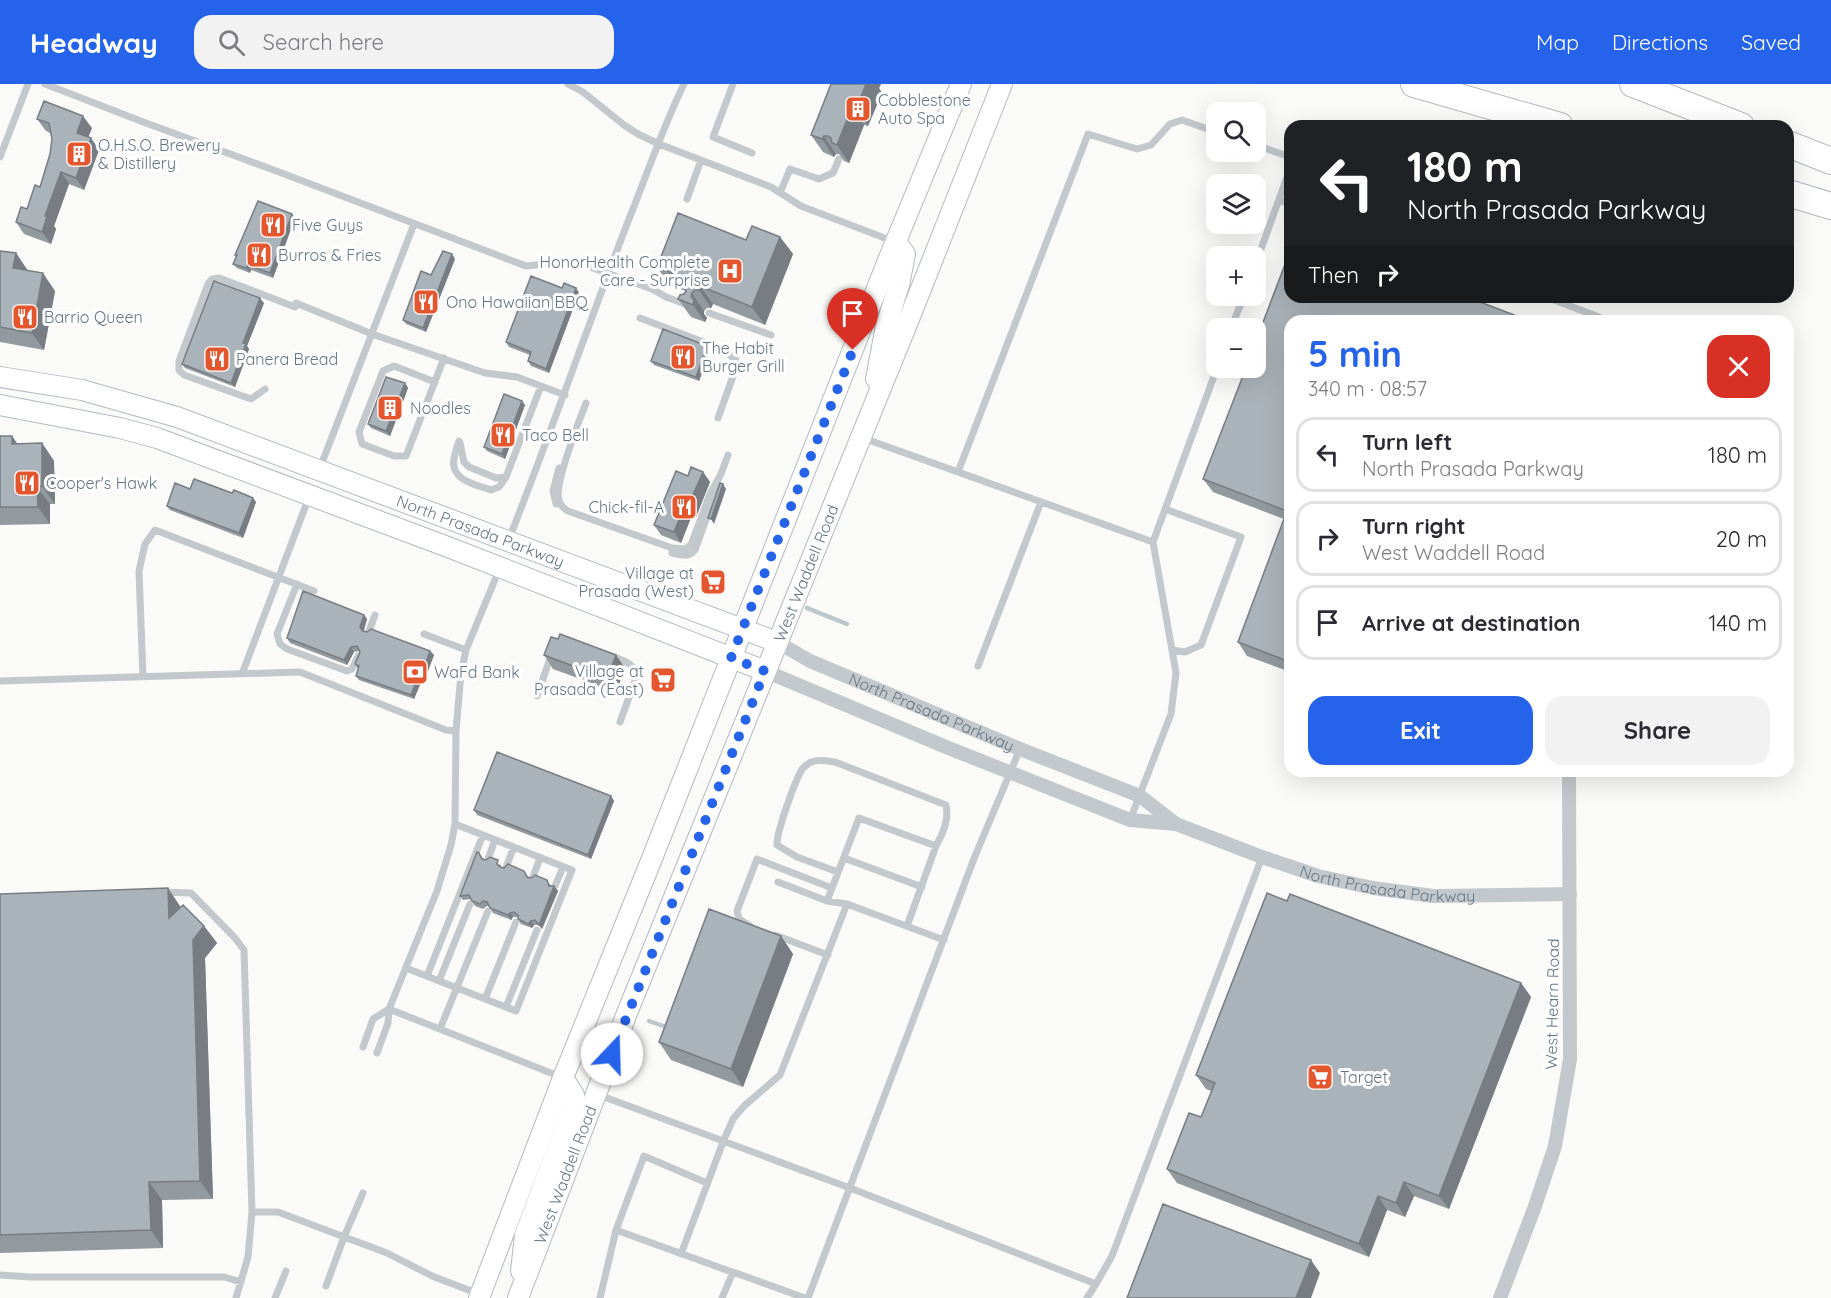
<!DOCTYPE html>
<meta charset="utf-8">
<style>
:root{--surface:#fff;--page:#f2f2f3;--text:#2b2b33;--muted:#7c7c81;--line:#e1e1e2;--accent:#2563eb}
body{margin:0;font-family:Quicksand,sans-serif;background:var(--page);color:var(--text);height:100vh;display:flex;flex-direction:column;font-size:22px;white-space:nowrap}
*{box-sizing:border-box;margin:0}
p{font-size:20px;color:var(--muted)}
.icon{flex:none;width:33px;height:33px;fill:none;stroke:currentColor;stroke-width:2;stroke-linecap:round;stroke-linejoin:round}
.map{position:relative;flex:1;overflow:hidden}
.sheet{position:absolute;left:1284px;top:231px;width:510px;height:462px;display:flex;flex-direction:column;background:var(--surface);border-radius:18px;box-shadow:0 6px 24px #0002}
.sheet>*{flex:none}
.hud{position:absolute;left:1284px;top:36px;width:510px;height:183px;border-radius:18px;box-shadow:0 6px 24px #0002;background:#202124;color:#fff;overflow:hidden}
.tools{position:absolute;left:1206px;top:18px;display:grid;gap:12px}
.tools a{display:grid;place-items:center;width:60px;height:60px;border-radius:12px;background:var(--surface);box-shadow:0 6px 24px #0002;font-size:30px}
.pin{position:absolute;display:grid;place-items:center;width:51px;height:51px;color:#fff;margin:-62px -26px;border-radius:50% 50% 50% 0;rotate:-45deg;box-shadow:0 0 6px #0007}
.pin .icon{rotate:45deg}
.me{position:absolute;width:66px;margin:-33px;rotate:21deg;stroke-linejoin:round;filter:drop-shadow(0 0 4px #0008)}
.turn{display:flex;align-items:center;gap:21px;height:126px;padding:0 24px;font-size:27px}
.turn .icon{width:78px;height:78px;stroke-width:2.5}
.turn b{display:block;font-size:42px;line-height:51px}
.then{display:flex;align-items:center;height:57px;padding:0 24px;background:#0003;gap:12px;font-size:22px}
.round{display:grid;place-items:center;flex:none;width:63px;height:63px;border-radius:18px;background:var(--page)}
.summary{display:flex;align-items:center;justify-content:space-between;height:102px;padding:0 24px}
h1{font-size:36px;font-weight:800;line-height:45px;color:var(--accent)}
.cta{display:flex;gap:12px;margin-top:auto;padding:12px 24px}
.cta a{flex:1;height:69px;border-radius:18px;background:var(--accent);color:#fff;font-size:24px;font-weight:800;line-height:69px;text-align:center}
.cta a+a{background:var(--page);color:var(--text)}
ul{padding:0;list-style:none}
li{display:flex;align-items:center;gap:18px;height:75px;margin:0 12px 9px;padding:0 12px;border:3px solid var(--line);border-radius:18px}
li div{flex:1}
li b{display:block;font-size:22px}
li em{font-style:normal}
header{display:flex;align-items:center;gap:36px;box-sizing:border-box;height:84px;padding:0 30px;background:var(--accent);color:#fff}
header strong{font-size:28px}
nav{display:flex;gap:33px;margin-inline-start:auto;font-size:21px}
.search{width:420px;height:54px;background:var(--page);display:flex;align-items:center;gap:15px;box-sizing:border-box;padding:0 21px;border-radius:18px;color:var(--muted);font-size:22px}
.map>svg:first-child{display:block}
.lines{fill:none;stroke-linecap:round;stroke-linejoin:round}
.stream{stroke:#bbc7cb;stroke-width:4.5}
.secondary-casing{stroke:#b3babf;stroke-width:22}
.highway-casing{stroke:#b4b9bd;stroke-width:28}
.lane{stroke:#c3c8cc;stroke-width:7}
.street{stroke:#c3c8cc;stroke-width:14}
.secondary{stroke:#fff;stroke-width:20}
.highway{stroke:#fff;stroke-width:26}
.wall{fill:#929a9f}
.shaded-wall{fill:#777d82}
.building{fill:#aab3b9;stroke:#777d82;stroke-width:1.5}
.route{stroke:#2563eb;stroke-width:10;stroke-dasharray:0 18}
.labels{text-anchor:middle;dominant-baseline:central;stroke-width:6;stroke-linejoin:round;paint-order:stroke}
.poi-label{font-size:16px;fill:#657683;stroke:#fff;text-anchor:start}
.street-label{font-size:16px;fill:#657683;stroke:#fff}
</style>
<header>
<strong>Headway</strong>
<div class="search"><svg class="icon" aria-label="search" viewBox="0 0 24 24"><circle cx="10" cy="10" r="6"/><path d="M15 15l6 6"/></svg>Search here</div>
<nav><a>Map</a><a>Directions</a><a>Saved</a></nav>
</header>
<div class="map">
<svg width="1831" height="1214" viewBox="0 0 1831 1214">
<rect width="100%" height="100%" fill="#fafaf8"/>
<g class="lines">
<!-- stream -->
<path class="stream" d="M807,524L847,540
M649,937L669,944"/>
<!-- secondary casing -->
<g class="secondary-casing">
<g id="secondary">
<path id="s3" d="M0,293L82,306L177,333L777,558"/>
<path d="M876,295L886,242L899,201L905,170L896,158"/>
<path d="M0,321L120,344L157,354L448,463L765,587"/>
<path d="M521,1187L525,1151L574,1020V1011L563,994"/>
<path d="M479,1214L563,994L651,777L887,179L961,0"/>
<path id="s4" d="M518,1214L627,929L911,230L1002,0"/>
</g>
</g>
<!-- highway casing -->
<g class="highway-casing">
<path id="highway" d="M1414,0L1560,42
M1633,0L1741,42
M1788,60L1831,77
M1788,109L1831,122"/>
</g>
<!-- lane -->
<path class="lane" d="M45,0L146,39L279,88L526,182L573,177L652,205L666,213L688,221
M568,0L583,8L624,41L638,50L659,60L771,103L801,122L895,158
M733,0L713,53L752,69
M1256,61L1290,73
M0,73L28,0
M780,109L790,85L819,95L833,89L839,75
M687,115L701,76
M1279,116L1290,120
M1256,179L1290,85
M1546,213L1599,233L1598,237
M296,219L372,250L485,289L517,293L565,311
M709,229L771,251
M640,234L722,265L736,276V284L718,334
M1231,244L1244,212
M435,298L394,282L383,287L359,348L362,360L394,372H406L444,274
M265,305L251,315L184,291L179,286V277L208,200L212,195L219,194L295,223
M586,319C579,337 554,400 559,416C560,422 564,424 568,427L672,464L685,465L691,461L710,410L721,390L728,371
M863,354L1153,458L1217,284
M459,357C457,363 455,369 454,375C450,396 476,401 491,406L499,403L506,393L541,302
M460,359L464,378L469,383L496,394L506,393
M320,384L414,140
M958,388L1088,50L1137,65L1151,61L1170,40L1182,36L1216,48
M556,420L553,407L559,384
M1165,425L1241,453L1201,561L1185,568L1172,566
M509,455C551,349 588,241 629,135C647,90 663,43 684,0
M672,469C681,471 689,474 695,466L718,402
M297,500L277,550L280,560L287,565L347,587L352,585L358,572
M369,547L375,531
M424,550L466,566
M611,572C624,577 636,579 636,594L620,638
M978,582L1041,418
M242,590L309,413
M143,593L139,487L145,460L155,446L314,507
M0,597L300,588L446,646L456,647
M537,612L551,572
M1130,736L1171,630L1176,589L1153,458
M844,774L922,803
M488,775L495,756
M506,783L514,763
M838,788L797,773L777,761C776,750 796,693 803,684C804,683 810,678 811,678C819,675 828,677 835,678L946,721C949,737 943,749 936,762
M533,793L540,774
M778,798L827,817
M555,802L563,783
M162,808L191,809L235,854L244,866L252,1128L248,1173L236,1214
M847,820L827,817L859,734L936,762L907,842
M750,842L739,835L737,827L757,775L832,804
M775,851L828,871
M406,884L516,927L572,786L455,740
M427,892L483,751
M439,897L470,820
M485,915L516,838
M506,923L537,846
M389,925L561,993
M440,945L488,827
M363,963L373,935L389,925
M377,969L388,939L389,925L437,807L451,761L455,740L456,647L461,589L466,566L499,486
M599,1011L850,1104L1096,1200L1087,1214
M252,1128H278L387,1169L432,1192L479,1210
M616,1146L644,1072L707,1099
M681,1170L723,1058L733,1035L744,1022L780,991L847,820L944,856
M0,1191L30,1193H224L241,1198
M1096,1200L1112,1172L1262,773
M326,1202L344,1153L363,1109
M275,1214L286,1187
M600,1214L616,1146L732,1188
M722,1214L733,1188L805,1214
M808,1214L975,772L1020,665"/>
<!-- street -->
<g class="street">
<path id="s1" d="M777,558L810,577L1020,665L1140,712L1176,740"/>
<path id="s2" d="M765,587L946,663L1130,736L1176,740L1262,773L1318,792L1373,804L1433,812L1570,810"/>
<path d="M1500,1214L1534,1125L1555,1062L1570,975L1569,687"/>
</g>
<!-- secondary -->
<use href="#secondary" class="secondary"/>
<!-- highway -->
<use href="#highway" class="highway"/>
</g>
<!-- wall -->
<path class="wall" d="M831,0H881L879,4L882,9L868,42L864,41L849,79L844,77L839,70H836L834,73L823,68L811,51Z
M37,35L92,44L88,53L91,54L99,66L84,106L69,100L54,142L56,145L51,160L24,150L16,138L27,125L40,103L50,70L52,55L50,49L46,47Z
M295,134L273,194L251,186L250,189L237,184L233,180L236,172L235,171Z
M780,153L793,170L765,241L713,220L711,224H707L704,227V230L707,234L705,238L691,233L678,215L686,207L669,201L657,183L746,156Z
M0,167L16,169L28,187L55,207L44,266L0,258Z
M455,175L426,248L406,240L403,236L431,191Z
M562,204H576L579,209L549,289L531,282L528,277L530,271L509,263L506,258Z
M264,219L247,262L249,265L235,303L185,284L182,280Z
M1290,237V588L1247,572L1238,558L1284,435L1213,408L1203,395Z
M710,267L699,297L654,281L651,277Z
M405,299L408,304L390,352L371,344L368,340Z
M522,317L525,321L505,375L487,367L484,363Z
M0,352L18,360L42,359L54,377L55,420H50V440L0,441Z
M703,388L710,398L696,433L692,431L681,459L661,451L654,441L688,392Z
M190,405L232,409L256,418L243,454L170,426L167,422Z
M364,531L367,535L364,547L430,567L434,571L426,592L424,591L414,615L359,596L356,592L358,585L355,580L360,568V567L354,568L347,581L290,559L287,554Z
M558,555L616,571L625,584L616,608L553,585L544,571Z
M611,712L614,717L591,775L477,731L474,726Z
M479,769L484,776L501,781V783L524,787L529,794L550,800L551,802H554L558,807L542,845L539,841H534L532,844L521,840L518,835V833H513L511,836L493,829L489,822H487L483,825L475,822L471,815L463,816L460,812Z
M0,810L180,822V824L204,842L217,859L205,874L213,1115L162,1116L163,1164L0,1169Z
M1287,817L1521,899L1531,913L1449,1125L1414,1112L1405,1133L1387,1126L1369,1173L1177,1099L1167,1085L1201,1033L1211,1007L1206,1005L1196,991Z
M781,852L793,870L743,1003L671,976L659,958Z"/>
<!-- shaded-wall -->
<path class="shaded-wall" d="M866,0H881L879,4L882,9L868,42L856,25Z
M852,23L864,41L849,79L837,61Z
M83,32L92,44L85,61L77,49Z
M824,52L836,70L834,73L822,55Z
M91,54L99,66L84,106L76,94Z
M61,88L69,100L54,142L56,145L51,160L42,148L45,132Z
M292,130L295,134L273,194L270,189Z
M780,153L793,170L765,241L752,223Z
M16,169L28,187L13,184Z
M452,170L455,175L426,248L423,244Z
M248,181L251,186L250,189L246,184Z
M43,189L55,207L44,266L32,249Z
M700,202L713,220L711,224L699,206Z
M576,204L579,209L549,289L546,285Z
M692,209L704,227V230L707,234L705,238L693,221Z
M260,214L264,219L247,262L249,265L235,303L231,299L243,259Z
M707,262L710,267L699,297L696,293Z
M405,299L408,304L390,352L386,347Z
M522,317L525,321L505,375L502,370Z
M12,352L24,369L12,360Z
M42,359L54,377L55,420L42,402Z
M703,388L710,398L696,433L688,422Z
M723,400L726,405L714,440L711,435Z
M37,403L50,420V440L38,423Z
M253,414L256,418L243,454L239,449Z
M685,421L692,431L681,459L674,448Z
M364,531L367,535L363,547L360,543Z
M351,563L354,568L347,581L344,576Z
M430,567L434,571L426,592L423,588Z
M616,571L625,584L616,608L607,595Z
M420,587L424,591L414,615L411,611Z
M611,712L614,717L591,775L588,771Z
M554,802L558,807L542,845L539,841Z
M168,804L180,822L182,852L169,834Z
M510,829L513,833L511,836L508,831Z
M531,837L534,841L532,844L528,840Z
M204,842L217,859L205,874L213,1115L200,1097L193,856Z
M781,852L793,870L743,1003L731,985Z
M1521,899L1531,913L1449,1125L1439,1112Z
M149,1098L162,1116L163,1164L151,1146Z
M1404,1098L1414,1112L1405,1133L1396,1119Z
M1378,1112L1387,1126L1369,1173L1359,1160Z
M1311,1176L1320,1189L1311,1214H1296Z"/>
<!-- building -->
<path class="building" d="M831,0H866L856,25L852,23L837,61L832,59L831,54L828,52H824L822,55L811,51Z
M44,17L83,32L77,49L91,54L76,94L61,88L45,132L47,133L42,148L16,138L21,123L27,125L35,101L40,103L50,70L52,55L49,39L37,35Z
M258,117L292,130L270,189L248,181L246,184L233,180L237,171H235Z
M678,129L746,156L752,142L780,153L752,223L700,202L699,206H695L692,209L691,213L694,216L693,221L678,215L680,211L684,210L686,207L684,201L686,195L657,183Z
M0,167L16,169L13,184L43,189L32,249L0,243Z
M443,167L452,170L423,244L403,236L421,187L431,191Z
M1290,167V213H1467L1530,237H1290V578L1238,558L1287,427L1203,395L1246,284H1256V257Z
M531,192L562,204L564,199L576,204L546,285L528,277L531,268L506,258Z
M214,197L260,214L243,259L246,260L231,299L182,280Z
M663,245L707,262L696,293L651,277Z
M386,293L405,299L386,347L368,340Z
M504,310L522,317L502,370L484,363Z
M0,352H12V360L42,359V402L37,403L38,423H0Z
M691,383L703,388L688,422L685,421L674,448L654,441L676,387L688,392Z
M194,395L232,409L234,406L253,414L239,449L167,422L175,399L190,405Z
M720,399L723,400L711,435L708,434Z
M303,507L364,531L360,543L363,547L367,548L371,545L430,567L423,588L420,587L411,611L356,592L359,582L355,580L360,568L357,562L351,563L344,576L287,554Z
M560,550L616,571L607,595L544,571L551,553L558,555Z
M497,668L611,712L588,771L474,726Z
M477,768L479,769L482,775L486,776L490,773L498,776L497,780L500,783L504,784L508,780L524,787L527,793L531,794L535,791L547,796L549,802H554L539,841L535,836L531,837L528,840L518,835V831L514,828L510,829L508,831L490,824L487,818L483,817L480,820L472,817L469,811L460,812Z
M168,804L169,834L183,821L204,842L193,856L200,1097L149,1098L151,1146L0,1151V810Z
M1267,809L1287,817L1290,810L1521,899L1439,1112L1404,1098L1396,1119L1378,1112L1359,1160L1167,1085L1189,1029L1201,1033L1215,999L1196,991Z
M709,825L781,852L731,985L659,958Z
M1163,1120L1311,1176L1296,1214H1127Z"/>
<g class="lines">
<!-- route -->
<path class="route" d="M612,970L765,587L731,574L853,266"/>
</g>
<!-- icons -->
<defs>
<g id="building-square" transform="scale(1.35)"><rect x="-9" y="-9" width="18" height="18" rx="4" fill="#e4572e" stroke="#fff"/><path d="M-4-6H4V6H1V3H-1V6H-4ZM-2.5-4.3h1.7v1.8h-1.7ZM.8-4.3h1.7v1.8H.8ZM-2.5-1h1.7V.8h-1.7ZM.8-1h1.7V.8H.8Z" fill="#fff"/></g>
<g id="restaurant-square" transform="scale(1.35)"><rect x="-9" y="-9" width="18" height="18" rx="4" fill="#e4572e" stroke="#fff"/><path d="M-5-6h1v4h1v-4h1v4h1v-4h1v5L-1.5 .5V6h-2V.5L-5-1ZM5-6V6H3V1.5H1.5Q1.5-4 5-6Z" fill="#fff"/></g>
<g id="hospital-square" transform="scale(1.35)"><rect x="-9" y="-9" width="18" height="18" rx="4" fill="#e4572e" stroke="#fff"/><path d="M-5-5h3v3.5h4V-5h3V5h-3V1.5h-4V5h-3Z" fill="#fff"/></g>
<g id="supermarket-square" transform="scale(1.35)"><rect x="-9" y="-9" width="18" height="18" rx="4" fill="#e4572e" stroke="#fff"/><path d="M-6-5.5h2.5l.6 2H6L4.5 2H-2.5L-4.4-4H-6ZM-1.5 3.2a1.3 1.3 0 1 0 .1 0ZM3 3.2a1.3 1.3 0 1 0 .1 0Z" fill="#fff"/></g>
<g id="bank-square" transform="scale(1.35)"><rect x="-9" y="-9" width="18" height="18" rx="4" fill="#e4572e" stroke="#fff"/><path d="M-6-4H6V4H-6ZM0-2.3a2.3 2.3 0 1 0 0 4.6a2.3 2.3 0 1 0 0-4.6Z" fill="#fff"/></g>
</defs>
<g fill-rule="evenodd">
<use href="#building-square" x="858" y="25"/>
<use href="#building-square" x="79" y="70"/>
<use href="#restaurant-square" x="273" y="141"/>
<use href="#restaurant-square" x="259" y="171"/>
<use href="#hospital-square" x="730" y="187"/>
<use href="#restaurant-square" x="426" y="218"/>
<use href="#restaurant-square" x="25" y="233"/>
<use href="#restaurant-square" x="683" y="273"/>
<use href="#restaurant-square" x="217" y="275"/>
<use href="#building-square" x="390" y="324"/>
<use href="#restaurant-square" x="503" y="351"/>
<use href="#restaurant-square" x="27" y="399"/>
<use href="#restaurant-square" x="684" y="423"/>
<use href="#supermarket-square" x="713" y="498"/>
<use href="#bank-square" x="415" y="588"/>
<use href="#supermarket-square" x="663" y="596"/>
<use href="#supermarket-square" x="1320" y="993"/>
</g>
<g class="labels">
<!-- poi labels -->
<g class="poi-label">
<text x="878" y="16">Cobblestone<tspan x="878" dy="18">Auto Spa</tspan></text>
<text x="98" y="61">O.H.S.O. Brewery<tspan x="98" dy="18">&amp; Distillery</tspan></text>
<text x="292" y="141">Five Guys</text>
<text x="278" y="171">Burros &amp; Fries</text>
<text x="710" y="178" text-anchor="end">HonorHealth Complete<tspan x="710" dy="18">Care - Surprise</tspan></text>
<text x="446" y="218">Ono Hawaiian BBQ</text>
<text x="44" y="233">Barrio Queen</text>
<text x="702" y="264">The Habit<tspan x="702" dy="18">Burger Grill</tspan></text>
<text x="236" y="275">Panera Bread</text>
<text x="410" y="324">Noodles</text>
<text x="522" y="351">Taco Bell</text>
<text x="46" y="399">Cooper's Hawk</text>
<text x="664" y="423" text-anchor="end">Chick-fil-A</text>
<text x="694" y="489" text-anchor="end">Village at<tspan x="694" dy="18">Prasada (West)</tspan></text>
<text x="644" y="587" text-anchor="end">Village at<tspan x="644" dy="18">Prasada (East)</tspan></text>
<text x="434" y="588">WaFd Bank</text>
<text x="1340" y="993">Target</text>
</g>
<!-- street labels -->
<g class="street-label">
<text stroke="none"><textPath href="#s3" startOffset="506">North Prasada Parkway</textPath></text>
<text stroke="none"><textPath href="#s4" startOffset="780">West Waddell Road</textPath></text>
<text stroke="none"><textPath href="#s1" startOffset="170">North Prasada Parkway</textPath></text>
<text stroke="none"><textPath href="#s2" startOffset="662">North Prasada Parkway</textPath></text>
<text transform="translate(1552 920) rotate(-89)">West Hearn Road</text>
<text stroke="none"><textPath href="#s4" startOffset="132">West Waddell Road</textPath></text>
</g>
</g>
</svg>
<div class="tools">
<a><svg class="icon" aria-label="search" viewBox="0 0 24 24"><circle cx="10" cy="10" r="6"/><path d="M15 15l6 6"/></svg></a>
<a><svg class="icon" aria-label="layers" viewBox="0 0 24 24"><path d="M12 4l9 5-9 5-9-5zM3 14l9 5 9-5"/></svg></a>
<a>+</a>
<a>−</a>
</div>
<div class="pin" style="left:853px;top:266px;background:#d93025"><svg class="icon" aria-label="arrive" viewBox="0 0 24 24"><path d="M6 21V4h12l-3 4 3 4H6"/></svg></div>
<svg class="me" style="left:612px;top:970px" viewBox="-20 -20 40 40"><circle r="19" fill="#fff"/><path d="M0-13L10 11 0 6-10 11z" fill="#2563eb"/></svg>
<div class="hud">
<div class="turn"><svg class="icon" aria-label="left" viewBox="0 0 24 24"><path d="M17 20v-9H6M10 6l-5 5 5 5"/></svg><div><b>180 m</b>North Prasada Parkway</div></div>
<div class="then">Then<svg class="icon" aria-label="right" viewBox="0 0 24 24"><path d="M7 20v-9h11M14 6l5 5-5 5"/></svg></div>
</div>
<section class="sheet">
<div class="summary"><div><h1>5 min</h1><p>340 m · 08:57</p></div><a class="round" style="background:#d93025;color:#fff"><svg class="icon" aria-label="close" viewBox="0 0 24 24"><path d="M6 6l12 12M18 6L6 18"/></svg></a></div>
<ul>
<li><svg class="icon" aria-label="left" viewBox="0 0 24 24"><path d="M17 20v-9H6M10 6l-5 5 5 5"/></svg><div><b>Turn left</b><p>North Prasada Parkway</p></div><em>180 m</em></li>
<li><svg class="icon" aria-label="right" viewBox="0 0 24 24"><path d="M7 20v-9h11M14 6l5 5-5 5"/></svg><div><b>Turn right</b><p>West Waddell Road</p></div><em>20 m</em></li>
<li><svg class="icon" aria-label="arrive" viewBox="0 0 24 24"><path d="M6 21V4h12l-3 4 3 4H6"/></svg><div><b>Arrive at destination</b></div><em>140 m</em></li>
</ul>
<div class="cta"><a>Exit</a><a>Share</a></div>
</section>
</div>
